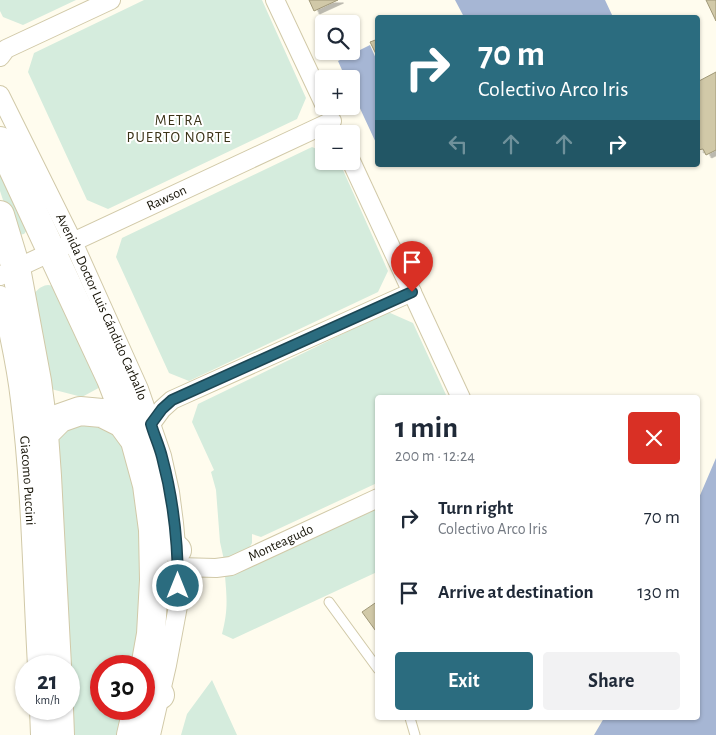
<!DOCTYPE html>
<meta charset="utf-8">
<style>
:root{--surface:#fff;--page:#f2f2f3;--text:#1f2937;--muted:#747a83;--accent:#2b6c7f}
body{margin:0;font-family:"Alegreya Sans",sans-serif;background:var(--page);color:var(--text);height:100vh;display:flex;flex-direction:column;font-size:19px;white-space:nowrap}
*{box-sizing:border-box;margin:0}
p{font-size:16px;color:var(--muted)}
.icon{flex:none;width:28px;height:28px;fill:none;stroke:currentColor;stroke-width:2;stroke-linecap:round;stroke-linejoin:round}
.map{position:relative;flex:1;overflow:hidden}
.sheet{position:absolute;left:375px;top:395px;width:325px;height:325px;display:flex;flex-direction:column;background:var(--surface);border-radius:5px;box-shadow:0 1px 4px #0004}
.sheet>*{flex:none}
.top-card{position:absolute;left:375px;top:15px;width:325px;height:152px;border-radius:5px;box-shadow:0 1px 4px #0004;background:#2b6c7f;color:#fff;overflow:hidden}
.tools{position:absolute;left:315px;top:15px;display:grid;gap:10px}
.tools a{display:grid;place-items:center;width:45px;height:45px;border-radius:5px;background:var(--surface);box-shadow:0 1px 4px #0004;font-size:25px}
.speed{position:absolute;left:15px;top:655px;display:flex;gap:10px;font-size:25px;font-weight:700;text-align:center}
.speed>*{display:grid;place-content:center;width:65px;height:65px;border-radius:50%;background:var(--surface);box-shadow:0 1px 4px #0004;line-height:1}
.speed small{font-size:12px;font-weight:400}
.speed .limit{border:8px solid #d22;background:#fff;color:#111}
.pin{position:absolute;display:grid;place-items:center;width:42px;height:42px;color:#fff;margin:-51px -21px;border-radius:50% 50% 50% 0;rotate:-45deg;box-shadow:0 0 5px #0007}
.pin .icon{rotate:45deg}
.me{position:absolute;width:55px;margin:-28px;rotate:0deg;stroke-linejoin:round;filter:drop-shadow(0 0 4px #0008)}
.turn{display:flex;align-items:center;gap:18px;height:105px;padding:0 20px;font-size:22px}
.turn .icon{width:65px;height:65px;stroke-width:2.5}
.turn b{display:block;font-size:35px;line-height:42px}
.lanes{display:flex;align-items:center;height:48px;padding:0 20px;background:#0003;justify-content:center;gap:25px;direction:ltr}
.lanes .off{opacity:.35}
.round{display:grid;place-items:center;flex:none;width:52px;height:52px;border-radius:5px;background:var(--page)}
.overview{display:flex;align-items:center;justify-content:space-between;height:85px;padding:0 20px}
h1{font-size:30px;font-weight:700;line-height:38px}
.cta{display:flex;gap:10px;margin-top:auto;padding:10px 20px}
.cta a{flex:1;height:58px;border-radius:5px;background:var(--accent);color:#fff;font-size:20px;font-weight:700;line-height:58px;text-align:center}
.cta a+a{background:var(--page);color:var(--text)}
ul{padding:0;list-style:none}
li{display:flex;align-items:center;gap:15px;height:75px;padding:0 20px}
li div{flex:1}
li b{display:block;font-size:19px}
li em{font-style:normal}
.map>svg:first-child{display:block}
.green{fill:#d5ecdd}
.water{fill:#a6b6d4}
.building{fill:#d1c9a8;stroke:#a09878;filter:url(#shadow)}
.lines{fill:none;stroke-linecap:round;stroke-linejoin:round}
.lane-casing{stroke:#d1c9a8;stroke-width:11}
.street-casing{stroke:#d1c9a8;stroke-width:20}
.primary-casing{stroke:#d1c9a8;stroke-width:30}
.lane{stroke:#fff;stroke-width:9}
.street{stroke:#fff;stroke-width:18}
.primary{stroke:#fff;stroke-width:28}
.route-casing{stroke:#1c4653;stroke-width:12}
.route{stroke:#2b6c7f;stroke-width:9}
.labels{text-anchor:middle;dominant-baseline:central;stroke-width:4;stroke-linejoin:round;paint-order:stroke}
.street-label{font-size:14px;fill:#151206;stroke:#fff}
.neighbourhood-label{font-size:15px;letter-spacing:1px;fill:#3b3317;stroke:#fff}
</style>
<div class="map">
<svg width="716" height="735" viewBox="0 0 716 735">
<defs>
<filter id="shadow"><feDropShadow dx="5.5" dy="3" stdDeviation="0" flood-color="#0004"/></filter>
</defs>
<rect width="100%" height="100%" fill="#fffcee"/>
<!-- green -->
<path class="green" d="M0,0H76L23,25L3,17L0,11Z
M144,0H262L306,98L297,119L108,209L87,200L28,72L34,53Z
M312,147L324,152V161H339L388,271L378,292L189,381L169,373L116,257L122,238Z
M0,158L28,229L24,234L18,235L13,230L0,191Z
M48,285L55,286L104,385L82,397L51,389L30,300C35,292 39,286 48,285Z
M388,312L413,323L447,397L378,398L377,483L261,537L252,534V543L249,548L224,560L220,542L216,490L211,472L214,470L192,422L198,404Z
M102,423L123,443L142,495L139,666H101V709H130L122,735H72L69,709V666L55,432L61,425Z
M377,505V572L233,639L222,634C228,611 227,599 225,576Z
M212,680L237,735H181L187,714Z"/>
<!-- water -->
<path class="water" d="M455,0H605L613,17H464Z
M370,45L377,61V145L351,89V79H346L338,61Z
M716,458V735H594L604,718H698V500Z"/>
<!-- building -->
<path class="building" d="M309,0H338L314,11Z
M706,0H716V21Z
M378,39V58L370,42Z
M716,72V150L706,155L703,149L698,150V78L699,81Z
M378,601V634L362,612Z"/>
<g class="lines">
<!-- lane casing -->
<g class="lane-casing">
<path id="lane" d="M329,602L378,669
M410,718L415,735"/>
</g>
<!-- street casing -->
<g class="street-casing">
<g id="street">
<path d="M275,0L324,104"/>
<path d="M0,57L6,49L111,0"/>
<path id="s1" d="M0,95L73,242L139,389L162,456L170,492L174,523L178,567V606L167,665L151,735"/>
<path d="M351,161L461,398"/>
<path id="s2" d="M0,276L332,121"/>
<path id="s3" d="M0,295C8,329 16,365 20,400C31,488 32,578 37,666"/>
<path d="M151,424L162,409L172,400L412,292"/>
<path id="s4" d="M178,567L216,568L231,566L378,498"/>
<path d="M39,709L40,735"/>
</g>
</g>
<!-- primary casing -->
<g class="primary-casing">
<path id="primary" d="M0,141L111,379L135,441L147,485L153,530L154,580L151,634L144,673
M0,215L16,268L37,381L44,434L47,476L57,666
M44,434L60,418L80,411L102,413L122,423L133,438
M153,530L177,550
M144,702L160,695
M59,709L60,735
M131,735L137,709"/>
</g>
<!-- lane -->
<use href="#lane" class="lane"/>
<!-- street -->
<use href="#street" class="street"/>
<!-- primary -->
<use href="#primary" class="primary"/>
</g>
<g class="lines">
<!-- route casing -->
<g class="route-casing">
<path id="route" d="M178,586C178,543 173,498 162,457C159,445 154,435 151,424L162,409L172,400L412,292"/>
</g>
<!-- route -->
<use href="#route" class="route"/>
</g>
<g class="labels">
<!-- street labels -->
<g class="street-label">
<text stroke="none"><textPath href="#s2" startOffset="184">Rawson</textPath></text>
<text stroke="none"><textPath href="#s1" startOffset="235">Avenida Doctor Luis Cándido Carballo</textPath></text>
<text stroke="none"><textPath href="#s3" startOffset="188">Giacomo Puccini</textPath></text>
<text stroke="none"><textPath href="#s4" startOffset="108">Monteagudo</textPath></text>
</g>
<!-- neighbourhood labels -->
<g class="neighbourhood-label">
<text x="179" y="120">METRA<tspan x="179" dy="17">PUERTO NORTE</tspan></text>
</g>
</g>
</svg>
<div class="tools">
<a><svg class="icon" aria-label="search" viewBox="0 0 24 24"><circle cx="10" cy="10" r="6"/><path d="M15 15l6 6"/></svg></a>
<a>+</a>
<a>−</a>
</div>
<div class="speed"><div>21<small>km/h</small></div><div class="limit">30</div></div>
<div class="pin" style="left:412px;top:292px;background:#d93025"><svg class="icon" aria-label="arrive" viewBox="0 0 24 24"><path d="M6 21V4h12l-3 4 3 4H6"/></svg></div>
<svg class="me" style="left:178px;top:586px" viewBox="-20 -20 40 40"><circle r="17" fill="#2b6c7f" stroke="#fff" stroke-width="3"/><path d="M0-11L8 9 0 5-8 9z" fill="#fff"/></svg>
<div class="top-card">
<div class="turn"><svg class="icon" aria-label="right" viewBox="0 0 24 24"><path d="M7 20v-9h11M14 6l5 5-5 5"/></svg><div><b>70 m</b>Colectivo Arco Iris</div></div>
<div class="lanes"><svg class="icon off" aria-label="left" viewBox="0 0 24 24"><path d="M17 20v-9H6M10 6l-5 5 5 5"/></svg><svg class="icon off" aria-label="ahead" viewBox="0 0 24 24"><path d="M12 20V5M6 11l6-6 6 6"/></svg><svg class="icon off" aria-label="ahead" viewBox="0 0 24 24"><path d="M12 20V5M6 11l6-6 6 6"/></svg><svg class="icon" aria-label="right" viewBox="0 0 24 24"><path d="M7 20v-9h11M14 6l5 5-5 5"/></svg></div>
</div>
<section class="sheet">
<div class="overview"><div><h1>1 min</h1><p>200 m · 12:24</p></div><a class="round" style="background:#d93025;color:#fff"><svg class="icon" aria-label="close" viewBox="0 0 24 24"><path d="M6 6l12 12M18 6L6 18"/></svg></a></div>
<ul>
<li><svg class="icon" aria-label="right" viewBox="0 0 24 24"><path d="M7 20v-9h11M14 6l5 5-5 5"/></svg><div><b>Turn right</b><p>Colectivo Arco Iris</p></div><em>70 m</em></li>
<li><svg class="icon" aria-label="arrive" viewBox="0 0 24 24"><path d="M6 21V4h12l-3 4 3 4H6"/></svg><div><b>Arrive at destination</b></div><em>130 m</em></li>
</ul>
<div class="cta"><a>Exit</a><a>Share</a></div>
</section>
</div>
